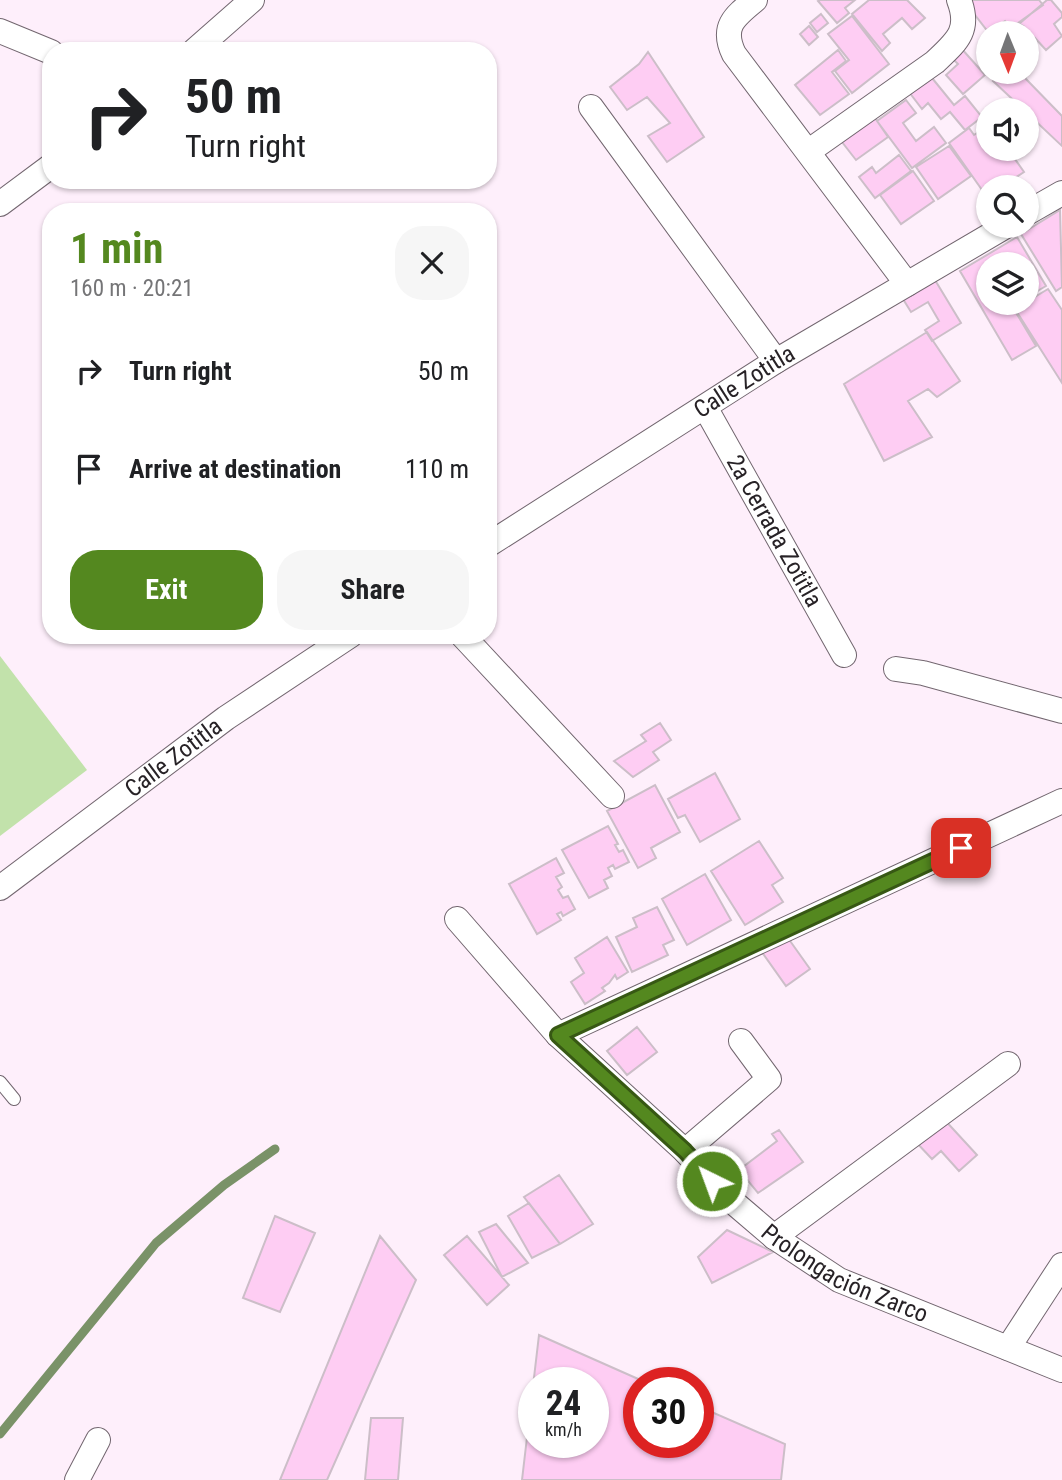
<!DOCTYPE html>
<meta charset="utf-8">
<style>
:root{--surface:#fff;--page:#f6f6f6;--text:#202124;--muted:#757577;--accent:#54881f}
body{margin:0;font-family:"Roboto Condensed",sans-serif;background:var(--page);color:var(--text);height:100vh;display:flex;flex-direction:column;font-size:26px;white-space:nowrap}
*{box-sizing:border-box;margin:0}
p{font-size:23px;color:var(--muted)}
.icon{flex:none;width:38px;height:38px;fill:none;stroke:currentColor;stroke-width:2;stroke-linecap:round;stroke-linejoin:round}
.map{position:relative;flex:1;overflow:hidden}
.drawer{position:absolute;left:42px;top:203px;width:455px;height:441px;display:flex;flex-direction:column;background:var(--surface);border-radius:28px;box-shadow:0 2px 5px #0004}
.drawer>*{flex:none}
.guide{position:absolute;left:42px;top:42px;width:455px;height:147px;border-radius:28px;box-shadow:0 2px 5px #0004;background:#fff;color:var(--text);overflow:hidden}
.needle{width:46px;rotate:179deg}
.fabs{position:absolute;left:976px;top:21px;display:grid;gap:14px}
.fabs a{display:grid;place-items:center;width:63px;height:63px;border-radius:50%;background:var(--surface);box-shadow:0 2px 5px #0004;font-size:35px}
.speed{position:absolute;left:518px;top:1367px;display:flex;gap:14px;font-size:35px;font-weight:700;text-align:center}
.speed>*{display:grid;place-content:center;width:91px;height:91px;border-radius:50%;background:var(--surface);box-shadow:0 2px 5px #0004;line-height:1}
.speed small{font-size:18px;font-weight:400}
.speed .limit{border:10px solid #d22;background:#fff;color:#111}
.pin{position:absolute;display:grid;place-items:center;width:60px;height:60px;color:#fff;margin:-30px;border-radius:14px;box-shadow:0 4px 10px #0006}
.me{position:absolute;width:77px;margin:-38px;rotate:318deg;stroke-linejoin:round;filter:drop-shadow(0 0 5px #0008)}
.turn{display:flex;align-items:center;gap:24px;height:147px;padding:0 28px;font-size:32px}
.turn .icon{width:91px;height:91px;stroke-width:2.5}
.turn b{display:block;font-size:49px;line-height:60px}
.round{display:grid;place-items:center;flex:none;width:74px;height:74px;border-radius:28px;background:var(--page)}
.headline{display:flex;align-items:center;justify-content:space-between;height:119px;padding:0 28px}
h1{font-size:42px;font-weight:700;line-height:52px;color:var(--accent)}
.cta{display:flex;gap:14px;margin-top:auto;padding:14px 28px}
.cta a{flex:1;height:80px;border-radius:28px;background:var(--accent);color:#fff;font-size:28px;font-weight:700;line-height:80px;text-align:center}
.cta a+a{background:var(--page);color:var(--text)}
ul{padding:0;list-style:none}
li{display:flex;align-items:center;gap:21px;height:98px;padding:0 28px}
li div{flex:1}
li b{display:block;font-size:26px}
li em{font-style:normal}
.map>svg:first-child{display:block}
.green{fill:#c2e2ab}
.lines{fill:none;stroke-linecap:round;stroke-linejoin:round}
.stream{stroke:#7a9268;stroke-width:9}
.building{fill:#fecdf3;stroke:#ccbec8;stroke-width:2;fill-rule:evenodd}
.lane-casing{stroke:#72666f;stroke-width:14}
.street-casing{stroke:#72666f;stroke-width:26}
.lane{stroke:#fff;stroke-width:12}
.street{stroke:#fff;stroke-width:24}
.route-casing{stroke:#375814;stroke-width:18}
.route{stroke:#54881f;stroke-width:12}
.labels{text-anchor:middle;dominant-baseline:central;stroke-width:5;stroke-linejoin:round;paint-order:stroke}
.street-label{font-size:24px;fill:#272226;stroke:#fff}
</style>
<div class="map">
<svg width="1062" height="1480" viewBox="0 0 1062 1480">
<rect width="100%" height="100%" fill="#feeffb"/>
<!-- green -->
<path class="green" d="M0,656L87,770L0,836Z"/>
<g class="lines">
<!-- stream -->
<path class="stream" d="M0,1434L156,1243L224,1185L275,1149"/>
</g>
<!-- building -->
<path class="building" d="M820,0H855L845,8L849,13L837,23L818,1Z
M869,0H907L925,18L912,29L902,18L883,34L890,43L882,51L852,14Z
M968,0H1039L1043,5L1011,28L1005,21L989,33L965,2Z
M1047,0H1051L1062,13V17L1054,24L1062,36L1046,50L1035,38L1027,45V33H1015L1023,26L1019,24Z
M821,14L828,23L817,32L810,23Z
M852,16L889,64L852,93L835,71L849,60L828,34Z
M809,26L818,37L809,45L800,34Z
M961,48L985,75L963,94L946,75L958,64L951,57Z
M838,50L846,61L832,72L849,94L820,115L795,85Z
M648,52L704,137L667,162L648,136L670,123L647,97L627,110L610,87L639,64Z
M1027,64L1032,67L1025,78L1062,116V146L1027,113V110H1024L993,81L1005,72H1027Z
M928,73L954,105L965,96L982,117L965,130L950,112L941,119L928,103L922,109L906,88Z
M906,100L916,113L903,123L916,141L934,127L946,143L912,168L877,121Z
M875,118L888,137L856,160L842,142Z
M989,125V149H1008L1024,172L1001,187H989L987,197L949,143L969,128L974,135Z
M949,146L971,176L938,199L916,167Z
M899,155L911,171L875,198L859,177L872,167L876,173Z
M913,171L934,201L901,224L880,195Z
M1060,210L1062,287L1056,291L1021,234Z
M1017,237L1046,286L1027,297V264H989V303H1017L1012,306L1036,346L1012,360L960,271Z
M935,280L961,323L932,341L925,330L939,321L928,302L911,312L903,299Z
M1048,289L1062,310V383L1015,309Z
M927,332L960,381L937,397L928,389L908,401L932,437L884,461L844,384Z
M660,723L671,740L653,752L659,760L633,777L614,761L646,741L641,735Z
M715,773L740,819L700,842L685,815L678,818L668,799Z
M655,785L680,832L651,848L656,858L638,868L607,811Z
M608,826L618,844L615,845L619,852L623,850L629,862L615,869L613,865L608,868L612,876L604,880L608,888L589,898L562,850Z
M759,841L783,878L772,885L783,902L745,925L711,871Z
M556,858L564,873L556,877L562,887L558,890L563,898L568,896L575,909L563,916L561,912L557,914L561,920L537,934L509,884Z
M705,874L731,920L687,945L662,899Z
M657,907L674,940L663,945L668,955L632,972L616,937L637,927L633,918Z
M783,931L810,969L786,986L759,948Z
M607,937L628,972L617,979L615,975L609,983L602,988L605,991L585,1004L571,982L584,973L575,958Z
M637,1027L657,1052L627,1075L607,1051Z
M942,1117L977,1155L959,1171L941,1151L932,1159L915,1141Z
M779,1130L803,1162L758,1193L739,1170L777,1141L772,1134Z
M559,1175L593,1224L560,1244L524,1197Z
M529,1203L560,1244L532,1258L508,1216Z
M275,1216L315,1233L280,1312L243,1298Z
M496,1224L528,1263L502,1277L479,1232Z
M727,1230L773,1252L712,1283L698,1257Z
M380,1236L416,1280L327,1480H280Z
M467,1236L509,1285L487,1305L444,1255Z
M539,1335L645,1382H639V1442H698V1406L785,1444L781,1480H522ZM534,1382H593V1442H534Z
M371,1418H403L398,1480H365Z"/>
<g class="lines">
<!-- lane casing -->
<g class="lane-casing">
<path id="lane" d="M0,1082L14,1099"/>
</g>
<!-- street casing -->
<g class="street-casing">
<g id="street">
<path d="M755,0C734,17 721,27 734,54L907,284"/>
<path d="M0,31L51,52"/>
<path d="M194,51L252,0"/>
<path d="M591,107L776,361"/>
<path d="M809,151L935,62C956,42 971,31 959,0"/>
<path d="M0,204L51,166"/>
<path d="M1027,213L1062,193"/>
<path id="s1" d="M705,407L844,655"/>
<path id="s2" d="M488,545L776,361L1006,226"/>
<path d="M462,635L612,796"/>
<path d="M896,669L923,673L1062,711"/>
<path id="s3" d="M0,888L226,718L351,635"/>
<path id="s4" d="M457,919L558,1035L685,1151L726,1196L774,1237L839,1280L1062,1370"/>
<path d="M558,1035L1062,801"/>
<path d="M685,1151L769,1079L741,1041"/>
<path d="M774,1237L1008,1064"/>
<path d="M1008,1348L1062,1265"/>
<path d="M77,1480L98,1440"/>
</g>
</g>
<!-- lane -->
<use href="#lane" class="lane"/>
<!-- street -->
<use href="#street" class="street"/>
</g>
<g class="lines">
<!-- route casing -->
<g class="route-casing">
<path id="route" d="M712,1181L685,1151L558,1035L961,848"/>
</g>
<!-- route -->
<use href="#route" class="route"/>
</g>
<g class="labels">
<!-- street labels -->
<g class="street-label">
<text stroke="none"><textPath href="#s2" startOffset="304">Calle Zotitla</textPath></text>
<text stroke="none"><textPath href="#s1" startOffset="142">2a Cerrada Zotitla</textPath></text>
<text stroke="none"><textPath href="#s3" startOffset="217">Calle Zotitla</textPath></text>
<text stroke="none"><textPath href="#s4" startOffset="530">Prolongación Zarco</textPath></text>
</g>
</g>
</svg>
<div class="fabs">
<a><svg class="needle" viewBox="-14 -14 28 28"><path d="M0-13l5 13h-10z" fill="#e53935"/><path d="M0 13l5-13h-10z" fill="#757577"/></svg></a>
<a><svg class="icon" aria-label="sound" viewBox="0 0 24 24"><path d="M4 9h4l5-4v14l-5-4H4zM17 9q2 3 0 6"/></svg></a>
<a><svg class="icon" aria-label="search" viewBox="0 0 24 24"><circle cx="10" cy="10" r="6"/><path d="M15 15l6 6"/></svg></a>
<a><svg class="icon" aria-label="layers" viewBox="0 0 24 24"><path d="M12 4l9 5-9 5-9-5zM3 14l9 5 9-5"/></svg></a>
</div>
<div class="speed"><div>24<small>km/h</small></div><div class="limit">30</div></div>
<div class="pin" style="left:961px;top:848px;background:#d93025"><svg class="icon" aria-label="arrive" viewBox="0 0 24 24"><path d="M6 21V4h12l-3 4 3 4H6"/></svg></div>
<svg class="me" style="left:712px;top:1181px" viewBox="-20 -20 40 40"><circle r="17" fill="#54881f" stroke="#fff" stroke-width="3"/><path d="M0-11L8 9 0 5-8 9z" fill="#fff"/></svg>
<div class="guide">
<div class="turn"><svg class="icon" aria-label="right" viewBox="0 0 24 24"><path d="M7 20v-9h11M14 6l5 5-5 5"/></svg><div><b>50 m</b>Turn right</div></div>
</div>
<section class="drawer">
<div class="headline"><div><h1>1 min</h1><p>160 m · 20:21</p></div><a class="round"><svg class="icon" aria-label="close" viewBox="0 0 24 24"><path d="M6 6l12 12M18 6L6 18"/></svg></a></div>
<ul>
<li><svg class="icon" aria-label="right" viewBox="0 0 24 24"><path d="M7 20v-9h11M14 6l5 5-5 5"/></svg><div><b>Turn right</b></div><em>50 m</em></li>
<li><svg class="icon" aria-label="arrive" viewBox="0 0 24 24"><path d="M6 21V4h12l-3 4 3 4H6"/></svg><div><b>Arrive at destination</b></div><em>110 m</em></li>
</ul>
<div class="cta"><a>Exit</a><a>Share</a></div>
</section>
</div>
